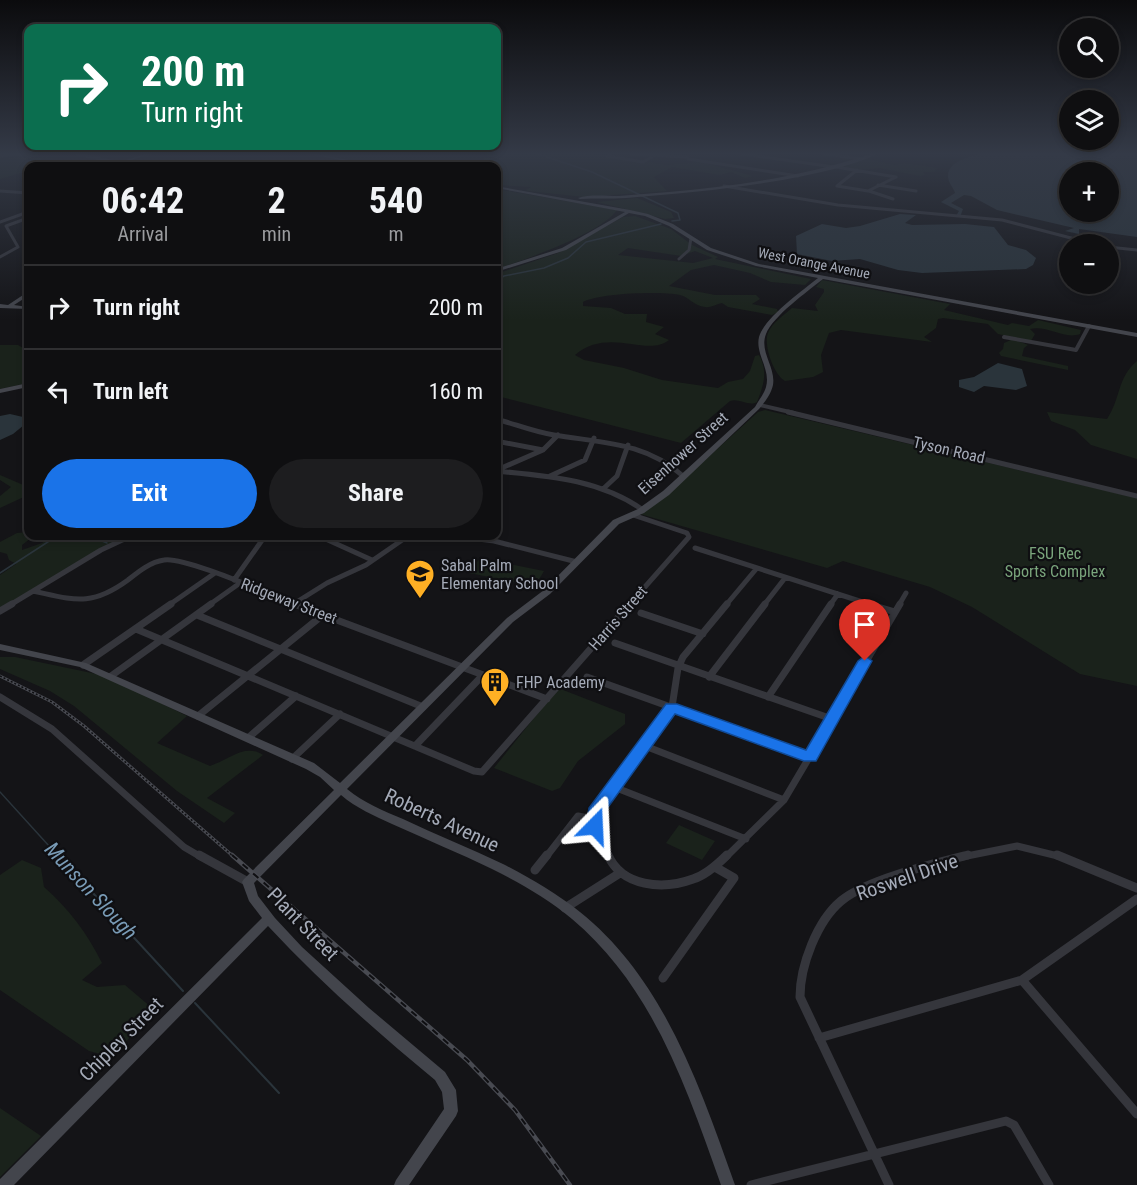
<!DOCTYPE html>
<meta charset="utf-8">
<style>
:root{--surface:#0f0f11;--page:#1d1d1f;--text:#f1f3f6;--muted:#9b9c9f;--line:#2f2f31;--accent:#1a73e8}
body{margin:0;font-family:"Roboto Condensed",sans-serif;background:var(--page);color:var(--text);height:100vh;display:flex;flex-direction:column;font-size:22px;white-space:nowrap}
*{box-sizing:border-box;margin:0}
p{font-size:20px;color:var(--muted)}
.icon{flex:none;width:33px;height:33px;fill:none;stroke:currentColor;stroke-width:2;stroke-linecap:round;stroke-linejoin:round}
.map{position:relative;flex:1;overflow:hidden}
.side{position:absolute;left:24px;top:162px;width:477px;height:378px;display:flex;flex-direction:column;background:var(--surface);border-radius:12px;box-shadow:0 3px 9px #0003,0 0 0 2px var(--line)}
.side>*{flex:none}
.top-card{position:absolute;left:24px;top:24px;width:477px;height:126px;border-radius:12px;box-shadow:0 3px 9px #0003,0 0 0 2px var(--line);background:#0b6e4f;color:#fff;overflow:hidden}
.fabs{position:absolute;left:1059px;top:18px;display:grid;gap:12px}
.fabs a{display:grid;place-items:center;width:60px;height:60px;border-radius:50%;background:var(--surface);box-shadow:0 3px 9px #0003,0 0 0 2px var(--line);font-size:30px}
.pin{position:absolute;display:grid;place-items:center;width:51px;height:51px;color:#fff;margin:-62px -26px;border-radius:50% 50% 50% 0;rotate:-45deg;box-shadow:0 0 6px #0007}
.pin .icon{rotate:45deg}
.me{position:absolute;width:66px;margin:-33px;rotate:21deg;stroke-linejoin:round;filter:drop-shadow(0 0 4px #0008)}
.turn{display:flex;align-items:center;gap:21px;height:126px;padding:0 18px;font-size:27px}
.turn .icon{width:78px;height:78px;stroke-width:2.5}
.turn b{display:block;font-size:42px;line-height:51px}
.eta{display:flex;justify-content:space-evenly;align-items:center;height:102px;text-align:center}
.eta b{font-size:36px;font-weight:700;line-height:42px}
.cta{display:flex;gap:12px;margin-top:auto;padding:12px 18px}
.cta a{flex:1;height:69px;border-radius:36px;background:var(--accent);color:#fff;font-size:24px;font-weight:700;line-height:69px;text-align:center}
.cta a+a{background:var(--page);color:var(--text)}
ul{padding:0;list-style:none}
li{display:flex;align-items:center;gap:18px;height:84px;padding:0 18px;border-top:2px solid var(--line)}
li div{flex:1}
li b{display:block;font-size:22px}
li em{font-style:normal}
.map>svg:first-child{display:block}
.green{fill:#1a221b;fill-rule:evenodd}
.water{fill:#2a343b;fill-rule:evenodd}
.lines{fill:none;stroke-linecap:round;stroke-linejoin:round}
.stream-far1{stroke:#2a343b;stroke-width:1.5}
.stream{stroke:#2a343b;stroke-width:2}
.street-far4{stroke:#35363c;stroke-width:3}
.street-far3{stroke:#35363c;stroke-width:4}
.street-far2{stroke:#35363c;stroke-width:5}
.street-far1{stroke:#35363c;stroke-width:7}
.street{stroke:#35363c;stroke-width:9}
.secondary{fill:#43454c;fill-rule:evenodd}
.rail-far1-casing{stroke:#484a51;stroke-width:3}
.rail-casing{stroke:#484a51;stroke-width:4.5}
.rail-far1{stroke:#0f0f12;stroke-width:1.5;stroke-dasharray:2;stroke-linecap:butt}
.rail{stroke:#0f0f12;stroke-width:2;stroke-dasharray:7;stroke-linecap:butt}
.route{fill:#1a73e8;stroke:#114b97;stroke-width:1.5}
.labels{text-anchor:middle;dominant-baseline:central;stroke-width:4.5;stroke-linejoin:round;paint-order:stroke}
.far-street-label{font-size:14px;fill:#a5abb8;stroke:#0f0f12}
.street-label{font-size:16px;fill:#a5abb8;stroke:#0f0f12}
.park-label{font-size:16px;fill:#7aa57c;stroke:#0f0f12}
.poi-label{font-size:16px;fill:#a5abb8;stroke:#0f0f12;text-anchor:start}
.near-street-label{font-size:20px;fill:#a5abb8;stroke:#0f0f12}
.near-water-label{font-size:21px;font-style:italic;fill:#799bb6;stroke:#0f0f12}
</style>
<div class="map">
<svg width="1137" height="1185" viewBox="0 0 1137 1185">
<rect width="100%" height="100%" fill="#141417"/>
<!-- green -->
<path class="green" d="M29,154L95,166H28V171L0,179V160Z
M318,154H596L667,165L701,162L753,176L745,178L731,172L720,175L672,167L654,177L667,191L584,197L528,191L526,190L531,187L497,185L496,166H391Z
M866,159L895,165L904,163L937,168L934,172H923L925,175L920,176L880,168L858,170L843,167Z
M496,189L617,210C602,233 524,260 497,269Z
M637,198L671,212L674,218L665,219L597,202Z
M635,216L671,229L692,245L718,257L715,259L811,279L805,285L771,282L750,273L714,265L691,270L669,286L715,295H756L760,299L752,304L777,309L778,312L772,315L728,307L722,303C716,304 711,308 705,307C694,306 689,297 680,295C660,291 600,293 583,302V306L611,308L625,314H647L646,322L664,327L655,334L669,340C647,358 609,326 575,355L584,360L624,368L662,380L718,388L728,382L743,379L750,371L755,356L759,355C768,371 764,385 757,402C749,407 739,398 730,401L681,443L497,396L496,274L558,253L623,217ZM628,248L681,256L695,251L713,258L693,263L618,255Z
M822,280L950,304L944,310L1008,325L1012,323L1029,326L1038,320L1081,330L1080,334C1064,340 1048,325 1030,329L1035,334L1031,341L998,334L988,324L943,318L938,319L936,328L924,337L932,342L841,330L829,333L821,355L823,372L813,377L785,381C774,375 763,345 768,333C772,323 784,315 792,308L818,311L815,305L824,292V289L816,287Z
M1013,339L1028,345L1024,348L1022,356L1068,366V370L1001,356L999,353L1003,349L1004,343Z
M0,345H18L28,351V383L0,389Z
M1137,361V459L1091,445L1075,430L1051,421L1047,412L1107,419C1121,398 1117,378 1137,361Z
M765,410L1137,498V686L1080,674L972,607L930,587L843,561L827,568L640,514L660,501L758,412Z
M0,475L28,487V495L0,508V496L11,487L0,480Z
M28,532L31,538L22,545V550L42,543L51,536H128L0,609V575L16,564L9,560L7,554L0,552V542L17,533Z
M480,558L544,571L535,586L469,573Z
M0,657H15L106,676L187,716L157,743L210,766C230,759 245,743 263,755L207,798L235,813L224,823L177,791L74,706L50,691L0,669Z
M558,688L625,714V724L578,761L560,788L552,791L494,768Z
M679,825L715,841L702,860L666,843Z
M22,860L41,868L44,887C69,909 87,933 102,963L82,980L97,987L125,985L152,1008L120,1050L108,1056L89,1051L0,990V875Z
M0,1108L41,1136L0,1177Z"/>
<!-- water -->
<path class="water" d="M980,154H1137V237L1079,229V234L1065,231L1074,228L997,210L971,196L964,195L951,203L963,209L960,217L956,216L959,211L941,202L955,193C954,188 948,183 948,176C948,161 970,157 980,154ZM1070,172H1108V212H1070Z
M900,214L916,215L905,223L912,225L965,224L994,227L1008,245L1026,250L1036,258L1033,265L1026,269L922,273L898,270L860,259L832,261L797,254L796,236L822,224L846,228L860,226Z
M998,363L1022,369L1027,386L1016,390L984,386L974,392L959,387V380L974,377Z
M10,414L23,417L24,425L13,434L0,440V416Z"/>
<g class="lines">
<!-- stream-far1 -->
<path class="stream-far1" d="M538,154L592,172L678,213L680,220L672,221
M496,281L504,276L544,268L568,258L586,242L661,224
M89,536L107,543
M0,573L57,536
M0,792L59,857"/>
<!-- stream -->
<path class="stream" d="M58,855L183,991
M195,1003L279,1093"/>
<!-- street-far4 -->
<path class="street-far4" d="M77,154L120,163
M610,154L607,156L643,162L652,157
M631,154L688,157
M742,154L834,167
M825,154L861,159
M0,156L23,154
M688,159L798,176
M836,167L896,177
M878,185L916,191
M724,186L838,205L1002,220L1094,244
M837,186L868,191L896,177
M837,186L857,170
M0,191L28,193
M869,191L893,199
M0,222L28,212
M1108,247L1137,250
M0,257L18,247L6,226L28,218
M679,259L689,250L691,238"/>
<!-- street-far3 -->
<path class="street-far3" d="M1004,337L1076,350L1089,326
M760,405L794,413"/>
<!-- street-far2 -->
<path class="street-far2" d="M788,412L1137,496
M496,419C515,424 534,432 554,435C602,443 645,442 683,476
M496,441L543,450
M497,470L543,450L558,435
M496,471C548,476 599,479 643,510
M550,476L585,460L594,438
M603,489L617,476L628,445
M319,536L372,560
M455,536L494,541L577,562
M695,548L872,605
M234,580L265,536
M33,591C75,600 91,607 128,580C138,572 150,562 164,560C184,556 273,596 298,605
M295,603L327,583L366,565L408,536
M10,605L101,550L131,536
M169,605L215,573
M209,605L240,583
M629,605L689,537L687,533L633,515
M726,605L757,568
M764,605L785,578
M830,605L838,594
M899,605L906,593"/>
<!-- street-far1 -->
<path class="street-far1" d="M294,604L547,699
M868,604L895,612
M0,611L12,604
M641,613L703,634
M197,615L423,707
M136,629L474,771L482,772L630,604
M615,643L832,719
M83,665L171,604
M111,676L211,604
M587,677L810,757
M709,677L765,604
M0,697L52,729L184,847L201,857
M768,697L831,604
M198,716L324,614
M248,738L296,696
M415,746L483,675
M645,746L784,800
M292,759L340,714
M614,787L746,839
M546,857L578,816L594,819
M609,857L595,826L596,813L672,707L678,668L683,657L727,604
M726,857L784,800L900,604
M962,857L1017,846L1062,857"/>
<!-- street -->
<path class="street" d="M199,855L248,882
M608,855C622,887 663,890 693,879C706,875 717,865 727,855
M1057,855L1137,888
M535,870L547,855
M565,908L620,873
M663,978L734,878L715,867
M1022,980L1137,1114
M819,1038L1022,980L1137,899
M751,1185L1006,1121L1014,1125L1049,1185
M889,1185L800,997C800,966 817,921 841,901C865,880 936,863 968,855"/>
<!-- secondary -->
<path class="secondary" d="M146,154H152L109,166H105Z
M307,154H316L381,166H375Z
M871,154H877C854,165 827,171 803,176C744,188 685,193 626,198C610,199 595,198 580,199L578,198C590,194 606,196 619,196C635,195 652,193 669,192C738,186 805,176 871,154Z
M496,186L630,210L648,214L673,224L711,248L759,264L1137,333V337L823,279C807,292 773,316 766,334C759,352 776,367 773,385C771,394 765,402 759,409L669,495L644,513L619,524L550,594L513,622L347,789C364,803 384,811 403,819C436,835 470,848 503,864C530,878 556,893 580,912C664,979 700,1087 735,1185H721C687,1089 653,987 572,919C548,899 520,883 492,869C459,853 425,839 392,824C375,816 356,808 341,795L254,883L258,896L275,918L302,947L369,1008L445,1072L456,1090L458,1111L456,1116L409,1185H394L396,1180L444,1109L442,1092L435,1080C377,1032 320,982 268,926L14,1185H0V1179L262,918L249,901L242,882L244,879L334,790L320,777L306,769L80,667L0,650V644L86,663L314,763L340,783L507,618L544,590L613,520L638,509L663,491L755,407C759,400 764,394 766,387C771,369 755,354 759,337C765,317 802,291 818,278L756,266L707,250L669,226L645,216L629,213L566,250L496,272V269L562,248L625,212L496,188Z
M26,293H28V296L14,305L28,307V309L0,308V304L8,305Z
M28,383V387L0,393V389Z"/>
<!-- rail-far1 casing -->
<g class="rail-far1-casing">
<path id="rail-far1" d="M0,676L52,702L84,726L234,857"/>
</g>
<!-- rail casing -->
<g class="rail-casing">
<path id="rail" d="M232,855L467,1060L515,1110L570,1185"/>
</g>
<!-- rail-far1 -->
<use href="#rail-far1" class="rail-far1"/>
<!-- rail -->
<use href="#rail" class="rail"/>
</g>
<!-- sky -->
<linearGradient id="sky" x2="0" y2="1"><stop stop-color="#0b0b0d"/><stop offset="0.48" stop-color="#343a47"/><stop offset="1" stop-color="#343a47" stop-opacity="0"/></linearGradient>
<rect width="1137" height="320" fill="url(#sky)"/>
<!-- route -->
<path class="route" d="M865,656L872,661L816,761H804L675,714L606,810L601,831H588L586,826L589,808L666,704H677L806,750L858,661Z"/>
<!-- icons -->
<defs>
<g id="school-pin" transform="scale(1.5)"><path d="M0 17L-7.5 6A9.5 9.5 0 1 1 7.5 6Z" fill="#ffb024" stroke="#0f0f12"/><path d="M0-5L7-2L0 1L-7-2ZM-4 1L0 2.5L4 1V4Q0 6-4 4Z" fill="#111"/></g>
<g id="building-pin" transform="scale(1.5)"><path d="M0 17L-7.5 6A9.5 9.5 0 1 1 7.5 6Z" fill="#ffb024" stroke="#0f0f12"/><path d="M-4-6H4V6H1V3H-1V6H-4ZM-2.5-4.3h1.7v1.8h-1.7ZM.8-4.3h1.7v1.8H.8ZM-2.5-1h1.7V.8h-1.7ZM.8-1h1.7V.8H.8Z" fill="#111"/></g>
</defs>
<g fill-rule="evenodd">
<use href="#school-pin" x="420" y="574"/>
<use href="#building-pin" x="495" y="682"/>
</g>
<g class="labels">
<!-- far-street labels -->
<g class="far-street-label">
<text transform="translate(814 263) rotate(11)">West Orange Avenue</text>
</g>
<!-- street labels -->
<g class="street-label">
<text transform="translate(949 450) rotate(13)">Tyson Road</text>
<text transform="translate(683 453) rotate(-42)">Eisenhower Street</text>
<text transform="translate(289 601) rotate(21)">Ridgeway Street</text>
<text transform="translate(618 618) rotate(-49)">Harris Street</text>
</g>
<!-- park labels -->
<g class="park-label">
<text x="1055" y="553">FSU Rec<tspan x="1055" dy="18">Sports Complex</tspan></text>
</g>
<!-- poi labels -->
<g class="poi-label">
<text x="441" y="565">Sabal Palm<tspan x="441" dy="18">Elementary School</tspan></text>
<text x="516" y="682">FHP Academy</text>
</g>
<!-- near-street labels -->
<g class="near-street-label">
<text transform="translate(442 820) rotate(25)">Roberts Avenue</text>
<text transform="translate(907 877) rotate(-19)">Roswell Drive</text>
<text transform="translate(303 924) rotate(46)">Plant Street</text>
<text transform="translate(121 1039) rotate(-45)">Chipley Street</text>
</g>
<!-- near-water labels -->
<g class="near-water-label">
<text transform="translate(91 891) rotate(47)">Munson Slough</text>
</g>
</g>
</svg>
<div class="fabs">
<a><svg class="icon" aria-label="search" viewBox="0 0 24 24"><circle cx="10" cy="10" r="6"/><path d="M15 15l6 6"/></svg></a>
<a><svg class="icon" aria-label="layers" viewBox="0 0 24 24"><path d="M12 4l9 5-9 5-9-5zM3 14l9 5 9-5"/></svg></a>
<a>+</a>
<a>−</a>
</div>
<div class="pin" style="left:865px;top:661px;background:#d93025"><svg class="icon" aria-label="arrive" viewBox="0 0 24 24"><path d="M6 21V4h12l-3 4 3 4H6"/></svg></div>
<svg class="me" style="left:595px;top:826px" viewBox="-20 -20 40 40"><path d="M0-17L14 15 0 8-14 15z" fill="#1a73e8" stroke="#fff" stroke-width="4"/></svg>
<div class="top-card">
<div class="turn"><svg class="icon" aria-label="right" viewBox="0 0 24 24"><path d="M7 20v-9h11M14 6l5 5-5 5"/></svg><div><b>200 m</b>Turn right</div></div>
</div>
<section class="side">
<div class="eta">
<div><b>06:42</b><p>Arrival</p></div>
<div><b>2</b><p>min</p></div>
<div><b>540</b><p>m</p></div>
</div>
<ul>
<li><svg class="icon" aria-label="right" viewBox="0 0 24 24"><path d="M7 20v-9h11M14 6l5 5-5 5"/></svg><div><b>Turn right</b></div><em>200 m</em></li>
<li><svg class="icon" aria-label="left" viewBox="0 0 24 24"><path d="M17 20v-9H6M10 6l-5 5 5 5"/></svg><div><b>Turn left</b></div><em>160 m</em></li>
</ul>
<div class="cta"><a>Exit</a><a>Share</a></div>
</section>
</div>
